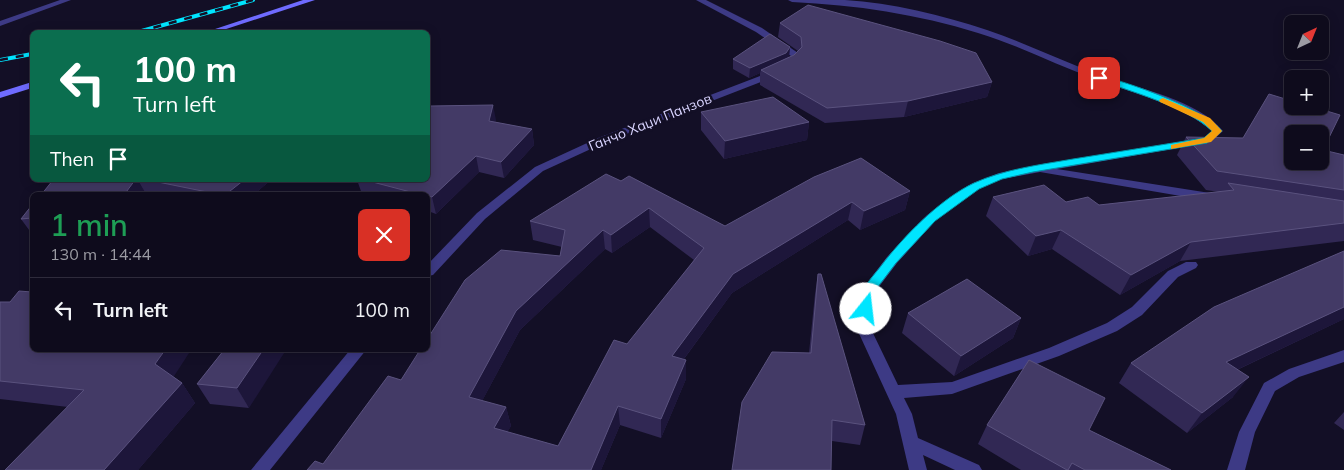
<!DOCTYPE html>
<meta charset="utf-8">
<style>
:root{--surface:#0e0b1c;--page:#171425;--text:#f1f3f6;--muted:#9b9ba3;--line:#2e2b3b}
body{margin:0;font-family:Mulish,sans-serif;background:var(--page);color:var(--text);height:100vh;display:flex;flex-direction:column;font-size:19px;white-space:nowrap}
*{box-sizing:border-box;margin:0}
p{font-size:16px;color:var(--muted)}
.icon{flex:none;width:28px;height:28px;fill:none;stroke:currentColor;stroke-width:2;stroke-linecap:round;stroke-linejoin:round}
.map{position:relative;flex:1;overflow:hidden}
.side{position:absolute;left:30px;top:192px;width:400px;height:160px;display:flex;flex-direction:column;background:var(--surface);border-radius:8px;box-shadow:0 2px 12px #0003,0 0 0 1px var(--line)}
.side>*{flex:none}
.banner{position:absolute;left:30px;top:30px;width:400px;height:152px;border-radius:8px;box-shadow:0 2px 12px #0003,0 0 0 1px var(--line);background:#0b6e4f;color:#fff;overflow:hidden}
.needle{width:32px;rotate:43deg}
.controls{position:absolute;left:1284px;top:15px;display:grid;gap:10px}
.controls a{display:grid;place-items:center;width:45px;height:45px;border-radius:8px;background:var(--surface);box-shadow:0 2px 12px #0003,0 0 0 1px var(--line);font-size:25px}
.pin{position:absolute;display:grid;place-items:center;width:42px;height:42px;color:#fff;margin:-21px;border-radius:10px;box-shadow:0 2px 8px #0006}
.me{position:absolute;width:55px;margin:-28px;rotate:16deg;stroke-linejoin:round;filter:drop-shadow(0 0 4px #0008)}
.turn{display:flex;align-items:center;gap:18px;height:105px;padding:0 20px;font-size:22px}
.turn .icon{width:65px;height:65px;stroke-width:2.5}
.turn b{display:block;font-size:35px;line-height:42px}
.then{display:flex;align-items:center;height:48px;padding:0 20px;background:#0003;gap:10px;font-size:19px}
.round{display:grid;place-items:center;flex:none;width:52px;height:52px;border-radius:8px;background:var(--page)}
.headline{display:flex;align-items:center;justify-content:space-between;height:85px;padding:0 20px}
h1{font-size:30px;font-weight:600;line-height:38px;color:#1e9e55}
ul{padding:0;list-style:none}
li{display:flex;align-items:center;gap:15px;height:65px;padding:0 20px;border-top:1px solid var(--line)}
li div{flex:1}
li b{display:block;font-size:19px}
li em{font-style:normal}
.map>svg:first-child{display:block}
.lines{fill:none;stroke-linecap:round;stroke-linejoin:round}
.street{fill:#3d3a85;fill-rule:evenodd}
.secondary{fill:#6f6bff;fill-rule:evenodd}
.rail-casing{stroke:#00e5ff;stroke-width:4}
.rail{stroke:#130f26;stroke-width:2.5;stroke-dasharray:8;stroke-linecap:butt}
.wall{fill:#312854;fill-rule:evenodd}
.shaded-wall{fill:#1d163a}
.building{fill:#433a66;stroke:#5a527e;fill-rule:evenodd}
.route{fill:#00e5ff;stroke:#0095a6}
.slow{fill:#f59e0b}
.labels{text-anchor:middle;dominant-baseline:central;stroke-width:5;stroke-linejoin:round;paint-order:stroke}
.street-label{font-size:14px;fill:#d9d4ff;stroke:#130f26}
</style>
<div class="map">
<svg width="1344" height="470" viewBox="0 0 1344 470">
<rect width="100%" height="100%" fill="#130f26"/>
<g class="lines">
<!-- street -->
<path class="street" d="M60,0H71L0,26V21Z
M696,0H706L762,28L798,53L799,60L792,68L766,80L606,142L543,171L485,219L433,275L428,276V264L477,213L535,167L598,138L760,76L786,64L791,59V56L756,32Z
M788,0C807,0 826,0 845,0C892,3 942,15 987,30C1026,43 1064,62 1103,76C1140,89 1198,100 1223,131L1211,142L1207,143L1057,169L1210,193L1216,197L1214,200L1210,201L1040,172L1002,179L979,188L935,221L897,263L875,292L870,327L898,385L952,382L1049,348L1107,323L1132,307L1168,271L1186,262H1196L1198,265L1196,268L1178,277L1142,315L1117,331L1059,356L952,394L904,398L912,414L918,438L979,465L982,470H955L923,455L927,470H909L896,414L856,327L861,291L887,257L927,215L971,184L999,173L1187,141L1204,138L1212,131C1178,103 1135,94 1095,79C1056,65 1018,45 978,33C917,14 856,5 792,2Z
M350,350H366L270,470H251Z
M1344,350V362L1299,377L1275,391L1255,432L1245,470H1227L1239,432L1264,383L1289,369Z"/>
<!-- secondary -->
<path class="secondary" d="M303,0H315L217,32H206Z
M32,82V88L0,98V92Z"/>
<!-- rail casing -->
<g class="rail-casing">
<path id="rail" d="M138,32L253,0
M0,60L32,54"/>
</g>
<!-- rail -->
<use href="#rail" class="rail"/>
</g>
<!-- wall -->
<path class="wall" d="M780,23L992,82L987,97L904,117L825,123L760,85V73L749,78L733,69V59L790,47L789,57L794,55L798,51L778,37Z
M701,112L809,122L807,140L724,159L701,130Z
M496,120L495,122L532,129L534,145L504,178L479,172L436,214L428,211V195H367L362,194L357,180H428Z
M1186,137L1323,150L1344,155V241L1180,261L1120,295L1052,249L1028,256L986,216L993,197L1099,205L1219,192L1206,190L1177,155Z
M53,180H271L253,195H151L146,194L145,195H41Z
M621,181L725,226L910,191L905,210L860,230L848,220L732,293L684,359L686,360V379L661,438L620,425L601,470L323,464L401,380L560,256L562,247L533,240L530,221ZM650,227L694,260L558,446L507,432L511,426L506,407L482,401L520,330L605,249L612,253Z
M32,205V234L21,219Z
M1344,251V319L1237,370L1233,397L1187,433L1119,383L1131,363Z
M818,274L865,425L860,445L832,441L809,353L815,294Z
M0,302H10L174,377L182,383L195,403L138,470H5L68,407L0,399Z
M908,313L1021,318L1013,338L954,376L902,333Z
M224,350L249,408L210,404L197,384Z
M1344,412V430L1334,423Z
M987,425L1089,430L1171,470H1021L978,444Z"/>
<!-- shaded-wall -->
<path class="shaded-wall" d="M790,47L789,57L761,70L760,73L749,78L750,68Z
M992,82L987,97L904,117L908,101Z
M493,105L496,120L492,136L489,121Z
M809,122L807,140L724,159L725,141Z
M532,129L534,145L504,178L501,162Z
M476,156L479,172L436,214L432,197Z
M135,180H138L146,194L145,195H124Z
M244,180H271L253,195H225Z
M910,191L905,210L860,230L864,211Z
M852,202L848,220L732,293L672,375V356L733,274Z
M649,208L650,227L612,253L611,235Z
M603,230L605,249L520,330L474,416L469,397L516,311Z
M1061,230L1052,249L1028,256L1036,236Z
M1191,242L1180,261L1120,295L1131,275Z
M1344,307V319L1211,382L1226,362Z
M1021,318L1013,338L954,376L961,356Z
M165,350H191L169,384L155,364Z
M263,350H286L249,408L237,388Z
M686,360V379L661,438V419Z
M1249,377L1233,397L1187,433L1202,413Z
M182,383L195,403L138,470H104Z
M618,406L620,425L601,470H591Z
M506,407L511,426L499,447L494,428Z"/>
<!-- building -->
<path class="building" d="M808,5L940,41L976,53L992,82L908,101L827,108L761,70L794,55L802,47L801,37L780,23Z
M770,34L790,47L786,53L750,68L733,59Z
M1269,94L1292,101V106H1310L1340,115L1323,150L1344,155V190L1217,171L1186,137L1243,138ZM1292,134H1320V161H1292Z
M773,97L809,122L725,141L701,112Z
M493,105L489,121L532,129L501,162L476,156L432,197L428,196V195H422L365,180H428V114L430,106Z
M861,158L910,191L864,211L852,202L733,274L672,356L686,360L661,419L618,406L591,470H307L315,461L323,464L388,376L401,380L420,350H428V338L465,280L501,250L560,256L565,230L530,221L606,174L621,181L629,176L725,226L814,177ZM649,208L704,248L627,344L614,340L558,446L494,428L506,407L469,397L516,311L603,230L611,235Z
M53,180H135L124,195H41Z
M148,180H244L225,195H222Z
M1228,183L1344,201V223L1191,242L1131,275L1061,230L1036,236L993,197L1044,185L1066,202L1088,197L1099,205L1234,190Z
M32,205V218L21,219Z
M1344,251V307L1226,362L1249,377L1202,413L1131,363L1214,307Z
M818,274H821L865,425L832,420L831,470H732L742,402L772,352L811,353Z
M967,279L1021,318L961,356L908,313Z
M19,291L32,292V350H165L155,364L182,383L104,470H5L84,390L0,381V302H10Z
M224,350H263L237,388L197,384Z
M1029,360L1105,398L1089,430L1171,470H1085L1072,463L1068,470H1067L987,425Z"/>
<!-- route -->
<path class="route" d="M1099,75C1129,83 1204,108 1222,131L1207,143L1033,172L1002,179L979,189L935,221L896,263L874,292L870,312H861C852,297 872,278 881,266C903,237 940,199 974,183C1005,169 1039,165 1073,159C1117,152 1160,145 1204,138L1212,131C1186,106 1131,92 1096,79L1094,78Z"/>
<!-- slow -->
<path class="slow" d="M1163,98L1210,118L1222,131L1211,142L1171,149V145L1204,138L1212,131L1203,122L1160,102L1159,100Z"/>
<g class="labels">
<!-- street labels -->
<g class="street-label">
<text transform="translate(650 122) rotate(-22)">Ганчо Хаџи Панзов</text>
</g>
</g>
</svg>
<div class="controls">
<a><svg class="needle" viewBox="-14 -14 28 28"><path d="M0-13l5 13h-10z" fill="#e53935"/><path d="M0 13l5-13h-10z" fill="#9b9ba3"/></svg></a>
<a>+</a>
<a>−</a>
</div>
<div class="pin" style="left:1099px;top:78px;background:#d93025"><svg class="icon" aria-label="arrive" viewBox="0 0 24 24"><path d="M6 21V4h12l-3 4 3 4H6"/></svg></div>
<svg class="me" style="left:866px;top:309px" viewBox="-20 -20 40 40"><circle r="19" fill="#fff"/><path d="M0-13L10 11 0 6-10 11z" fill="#00e5ff"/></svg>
<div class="banner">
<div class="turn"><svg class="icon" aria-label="left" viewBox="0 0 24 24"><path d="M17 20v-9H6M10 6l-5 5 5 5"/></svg><div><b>100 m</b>Turn left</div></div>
<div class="then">Then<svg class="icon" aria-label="arrive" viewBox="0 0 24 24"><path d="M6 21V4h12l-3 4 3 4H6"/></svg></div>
</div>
<section class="side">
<div class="headline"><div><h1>1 min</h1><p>130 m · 14:44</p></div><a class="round" style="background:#d93025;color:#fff"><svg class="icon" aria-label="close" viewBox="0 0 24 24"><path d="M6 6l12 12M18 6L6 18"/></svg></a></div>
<ul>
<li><svg class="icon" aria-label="left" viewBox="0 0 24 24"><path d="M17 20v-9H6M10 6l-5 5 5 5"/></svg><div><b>Turn left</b></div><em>100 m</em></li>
</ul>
</section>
</div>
